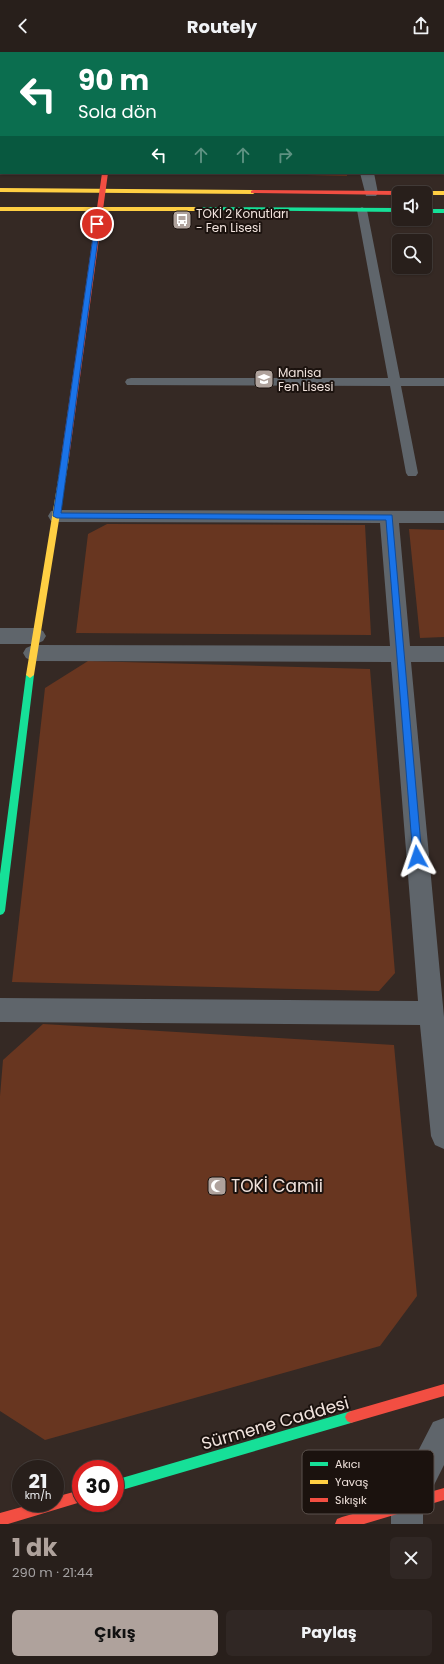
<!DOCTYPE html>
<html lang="tr">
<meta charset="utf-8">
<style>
:root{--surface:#281f1b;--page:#302724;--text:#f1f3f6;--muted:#a5a2a3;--line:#443d3a;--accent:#afa29c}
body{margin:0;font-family:Poppins,sans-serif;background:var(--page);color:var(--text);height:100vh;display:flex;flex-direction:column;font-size:15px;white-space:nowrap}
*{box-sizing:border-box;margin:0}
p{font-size:13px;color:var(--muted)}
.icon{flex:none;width:22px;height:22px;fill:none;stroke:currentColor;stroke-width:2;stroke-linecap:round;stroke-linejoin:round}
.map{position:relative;height:1472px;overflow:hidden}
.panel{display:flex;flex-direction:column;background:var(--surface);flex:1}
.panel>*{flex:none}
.top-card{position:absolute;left:0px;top:0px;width:444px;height:122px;box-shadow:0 1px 3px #0004,0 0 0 1px var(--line);background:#0b6e4f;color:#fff;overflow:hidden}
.buttons{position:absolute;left:392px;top:134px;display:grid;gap:8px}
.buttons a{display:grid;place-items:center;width:40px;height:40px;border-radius:6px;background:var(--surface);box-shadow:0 1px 3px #0004,0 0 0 1px var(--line);font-size:20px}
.speed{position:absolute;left:12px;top:1408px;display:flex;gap:8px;font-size:20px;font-weight:700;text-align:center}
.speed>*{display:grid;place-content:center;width:52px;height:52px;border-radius:50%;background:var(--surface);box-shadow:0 1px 3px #0004,0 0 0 1px var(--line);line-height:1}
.speed small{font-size:10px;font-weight:400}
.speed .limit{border:6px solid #d22;background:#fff;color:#111}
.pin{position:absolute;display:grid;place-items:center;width:34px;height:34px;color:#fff;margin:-17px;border:2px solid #fff;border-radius:50%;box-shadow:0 1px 4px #0007}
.me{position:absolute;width:44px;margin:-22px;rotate:355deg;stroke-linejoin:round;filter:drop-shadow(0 0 3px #0008)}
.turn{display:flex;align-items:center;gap:14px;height:84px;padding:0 12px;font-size:18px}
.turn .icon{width:52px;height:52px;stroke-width:2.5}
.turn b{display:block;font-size:28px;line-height:34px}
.lanes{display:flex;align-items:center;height:38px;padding:0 12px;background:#0003;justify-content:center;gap:20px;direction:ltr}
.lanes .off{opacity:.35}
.round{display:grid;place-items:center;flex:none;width:42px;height:42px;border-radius:6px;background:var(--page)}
.overview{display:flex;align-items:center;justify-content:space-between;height:68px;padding:0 12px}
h1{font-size:24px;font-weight:700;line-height:30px;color:var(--accent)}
.button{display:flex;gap:8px;margin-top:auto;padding:8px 12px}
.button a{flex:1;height:46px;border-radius:6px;background:var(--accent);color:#111;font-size:16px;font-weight:700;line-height:46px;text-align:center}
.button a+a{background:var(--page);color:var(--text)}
header{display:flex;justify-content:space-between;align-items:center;height:52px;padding:0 12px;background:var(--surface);font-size:18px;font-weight:700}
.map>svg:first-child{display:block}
.green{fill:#683620}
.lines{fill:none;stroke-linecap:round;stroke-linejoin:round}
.lane{fill:#5f656b;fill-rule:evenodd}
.street{fill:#5f656b;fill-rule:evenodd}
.fast{fill:#16e098;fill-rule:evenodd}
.slow{fill:#ffcf43;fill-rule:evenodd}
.jam{fill:#f24e42;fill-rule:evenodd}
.route{fill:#1a73e8;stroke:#114b97}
.labels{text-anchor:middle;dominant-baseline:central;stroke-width:4;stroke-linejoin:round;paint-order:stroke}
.far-poi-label{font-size:12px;fill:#f1e3dd;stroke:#1b120e;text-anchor:start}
.near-poi-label{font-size:17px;fill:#f1e3dd;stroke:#1b120e;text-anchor:start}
.near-street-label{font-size:17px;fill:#f1e3dd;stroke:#1b120e}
.key{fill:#1b120e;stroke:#5b514c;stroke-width:1}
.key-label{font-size:11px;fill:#f1e3dd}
</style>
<header><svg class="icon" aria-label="back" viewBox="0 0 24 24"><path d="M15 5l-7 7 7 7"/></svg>Routely<svg class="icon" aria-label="share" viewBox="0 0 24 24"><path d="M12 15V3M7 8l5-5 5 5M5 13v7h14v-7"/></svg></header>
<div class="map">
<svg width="444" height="1472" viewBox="0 0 444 1472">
<rect width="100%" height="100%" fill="#352924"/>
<!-- green -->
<path class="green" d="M144,0H334V1H144Z
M225,121H347V124Z
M107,472L365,473L371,583L76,581L88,482Z
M409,477L444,478V585L420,586Z
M88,609L370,617L395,921L379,939L12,930L45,636Z
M43,972L394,993L417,1244L380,1294L45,1388L0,1359V1044L3,1008Z"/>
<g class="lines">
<!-- lane -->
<path class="lane" d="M0,39H1V45H0Z
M0,113H1V119H0Z
M362,155L367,158L400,326H444V334H401L418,421L416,424H408L406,421L390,334L127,333L125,330L127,327L131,326H388L357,158Z"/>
<!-- street -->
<path class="street" d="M115,0H127V1H115Z
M343,0H355V1H343Z
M360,121H374L378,141L376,144H366Z
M57,458L444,459V471H399L410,594H444V610H411L444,965V1097L435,1093L431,1084L420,973L0,970V946L418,949L391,610L33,609L26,606L23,601L26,596L33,593L390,594L380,471L57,470L51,469L48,464L51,459Z
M0,576H36L43,579L46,584L43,589L36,592H0Z
M444,1366V1413L423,1455V1472H391V1453L396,1442L433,1370Z"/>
<!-- fast -->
<path class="fast" d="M198,155L399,156V160L196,158L195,157Z
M425,157H444V161H425Z
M30,620L34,623L5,859L3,862L0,863V822L26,623Z
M351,1359L355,1361L357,1365L355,1369L351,1371L115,1440V1428Z"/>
<!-- slow -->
<path class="slow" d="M0,136L253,138L256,140L253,142L0,140Z
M425,139H444V143H425V141H422Z
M0,155H198L201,157L198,159H0Z
M62,404H68L69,406L34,623L30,626L26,623Z"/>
<!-- jam -->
<path class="jam" d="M102,121H108L69,406L65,408L61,406Z
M253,138L399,139L402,141H399V143L251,141V139Z
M444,1332V1344L351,1371L347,1369L345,1365L347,1361L351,1359Z
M444,1436V1448L364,1472H335L337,1467L342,1465Z
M81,1438V1450L8,1472H0V1461L36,1451H55V1445Z"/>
</g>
<!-- route -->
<path class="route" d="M95,171L100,172L61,461L392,463L422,805L421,808L417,809L413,805L386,468L57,466L53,464Z"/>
<!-- icons -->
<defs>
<g id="bus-square" transform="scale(1)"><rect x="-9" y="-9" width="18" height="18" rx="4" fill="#afa29c" stroke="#1b120e"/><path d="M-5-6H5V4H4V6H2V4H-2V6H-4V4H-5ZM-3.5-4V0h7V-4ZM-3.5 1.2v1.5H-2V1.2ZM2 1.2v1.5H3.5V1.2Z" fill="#fff"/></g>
<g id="school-square" transform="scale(1)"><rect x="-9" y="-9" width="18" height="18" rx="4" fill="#afa29c" stroke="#1b120e"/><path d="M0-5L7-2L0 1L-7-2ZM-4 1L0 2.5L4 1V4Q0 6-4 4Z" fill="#fff"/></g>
<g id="mosque-square" transform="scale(1)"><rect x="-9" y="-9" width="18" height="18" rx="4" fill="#afa29c" stroke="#1b120e"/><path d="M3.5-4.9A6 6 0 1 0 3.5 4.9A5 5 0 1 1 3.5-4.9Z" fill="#fff"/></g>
</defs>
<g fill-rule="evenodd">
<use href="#bus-square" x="182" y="168"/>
<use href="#school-square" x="264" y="327"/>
<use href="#mosque-square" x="217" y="1134"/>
</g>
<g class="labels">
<!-- far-poi labels -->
<g class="far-poi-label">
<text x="196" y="161">TOKİ 2 Konutları<tspan x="196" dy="14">- Fen Lisesi</tspan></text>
<text x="278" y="320">Manisa<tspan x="278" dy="14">Fen Lisesi</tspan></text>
</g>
<!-- near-poi labels -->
<g class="near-poi-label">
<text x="231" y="1134">TOKİ Camii</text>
</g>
<!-- near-street labels -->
<g class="near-street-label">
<text transform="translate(275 1371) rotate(-16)">Sürmene Caddesi</text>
</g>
</g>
<!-- legend -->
<rect x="302" y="1398" width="132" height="64" rx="6" class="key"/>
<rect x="310" y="1410" width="18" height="4" fill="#16e098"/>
<rect x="310" y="1428" width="18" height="4" fill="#ffcf43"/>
<rect x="310" y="1446" width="18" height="4" fill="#f24e42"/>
<g class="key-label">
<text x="335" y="1416">Akıcı</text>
<text x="335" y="1434">Yavaş</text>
<text x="335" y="1452">Sıkışık</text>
</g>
</svg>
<div class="buttons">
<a><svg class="icon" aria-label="sound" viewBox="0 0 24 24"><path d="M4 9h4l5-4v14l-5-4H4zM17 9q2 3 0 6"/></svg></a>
<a><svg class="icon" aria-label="search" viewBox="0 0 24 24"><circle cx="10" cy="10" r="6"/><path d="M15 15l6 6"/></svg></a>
</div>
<div class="speed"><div>21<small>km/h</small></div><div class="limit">30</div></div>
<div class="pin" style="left:97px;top:172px;background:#d93025"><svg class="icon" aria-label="arrive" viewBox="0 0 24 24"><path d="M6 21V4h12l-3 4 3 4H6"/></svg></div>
<svg class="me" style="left:417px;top:805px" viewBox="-20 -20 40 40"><path d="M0-17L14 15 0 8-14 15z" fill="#1a73e8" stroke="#fff" stroke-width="4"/></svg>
<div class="top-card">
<div class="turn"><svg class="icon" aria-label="left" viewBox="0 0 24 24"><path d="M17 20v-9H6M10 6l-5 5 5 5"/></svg><div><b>90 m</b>Sola dön</div></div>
<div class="lanes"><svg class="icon" aria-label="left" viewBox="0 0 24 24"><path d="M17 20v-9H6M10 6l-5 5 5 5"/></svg><svg class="icon off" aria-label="ahead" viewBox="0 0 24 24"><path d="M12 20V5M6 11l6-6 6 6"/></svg><svg class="icon off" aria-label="ahead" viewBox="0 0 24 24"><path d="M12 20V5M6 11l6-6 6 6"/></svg><svg class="icon off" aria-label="right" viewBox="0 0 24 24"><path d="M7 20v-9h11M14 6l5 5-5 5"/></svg></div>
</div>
</div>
<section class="panel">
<div class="overview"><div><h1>1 dk</h1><p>290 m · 21:44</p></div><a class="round"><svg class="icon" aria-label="close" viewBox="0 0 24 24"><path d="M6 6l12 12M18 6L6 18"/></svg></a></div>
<div class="button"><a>Çıkış</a><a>Paylaş</a></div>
</section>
